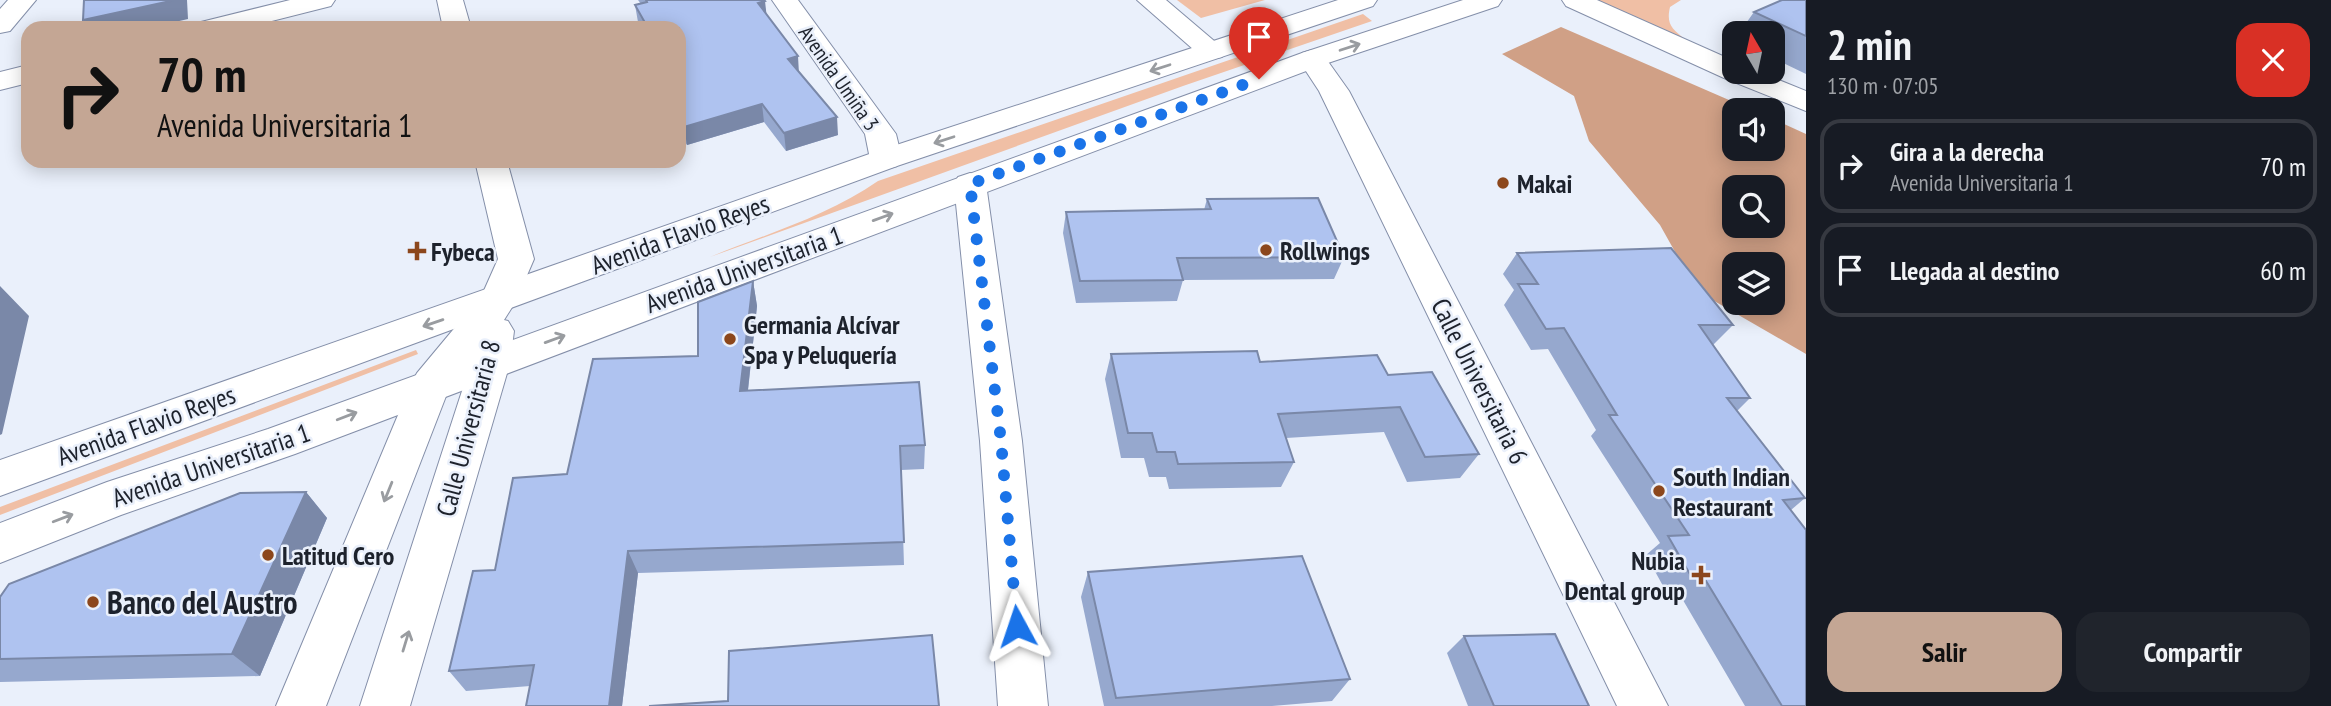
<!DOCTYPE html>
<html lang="es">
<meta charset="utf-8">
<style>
:root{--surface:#171b24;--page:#20242c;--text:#f1f3f6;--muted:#9ea1a6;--line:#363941;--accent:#c4a694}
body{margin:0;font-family:"PT Sans Narrow",sans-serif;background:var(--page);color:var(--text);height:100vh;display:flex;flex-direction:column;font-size:26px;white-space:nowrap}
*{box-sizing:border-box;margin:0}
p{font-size:23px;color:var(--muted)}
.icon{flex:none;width:38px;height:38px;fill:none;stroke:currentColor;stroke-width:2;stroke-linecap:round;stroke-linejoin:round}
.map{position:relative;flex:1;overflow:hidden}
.side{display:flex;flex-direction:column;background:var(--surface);width:525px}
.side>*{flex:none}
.guide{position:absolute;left:21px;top:21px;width:665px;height:147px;border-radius:21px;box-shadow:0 4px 18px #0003;background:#c4a694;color:#111;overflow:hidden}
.needle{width:46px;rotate:351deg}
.controls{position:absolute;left:1722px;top:21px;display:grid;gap:14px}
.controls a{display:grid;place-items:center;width:63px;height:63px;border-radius:14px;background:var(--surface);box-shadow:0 4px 18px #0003;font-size:35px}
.pin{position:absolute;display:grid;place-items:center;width:60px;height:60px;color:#fff;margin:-72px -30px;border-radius:50% 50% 50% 0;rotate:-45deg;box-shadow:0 0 7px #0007}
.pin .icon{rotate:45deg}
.me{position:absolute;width:77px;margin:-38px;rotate:355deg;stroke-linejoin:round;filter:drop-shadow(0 0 5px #0008)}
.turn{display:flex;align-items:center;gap:24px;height:147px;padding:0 21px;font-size:32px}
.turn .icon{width:91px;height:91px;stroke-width:2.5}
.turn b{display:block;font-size:49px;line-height:60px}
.round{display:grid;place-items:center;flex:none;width:74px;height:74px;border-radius:21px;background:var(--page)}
.summary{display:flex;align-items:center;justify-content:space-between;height:119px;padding:0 21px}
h1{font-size:42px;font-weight:600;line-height:52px}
.button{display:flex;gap:14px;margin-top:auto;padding:14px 21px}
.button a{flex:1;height:80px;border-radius:21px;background:var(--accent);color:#111;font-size:28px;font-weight:600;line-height:80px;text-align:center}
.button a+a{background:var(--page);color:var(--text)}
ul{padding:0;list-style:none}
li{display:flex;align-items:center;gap:21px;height:94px;margin:0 14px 10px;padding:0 7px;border:4px solid var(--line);border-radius:21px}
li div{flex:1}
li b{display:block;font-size:26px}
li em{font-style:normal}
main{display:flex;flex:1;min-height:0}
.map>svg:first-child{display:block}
.green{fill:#f0bfa5}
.forest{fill:#d0a086;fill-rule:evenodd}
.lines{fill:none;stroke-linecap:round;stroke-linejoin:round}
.minor-casing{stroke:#848fa9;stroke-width:2}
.major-casing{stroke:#848fa9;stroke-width:2}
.minor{fill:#fff;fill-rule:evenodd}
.major{fill:#fff;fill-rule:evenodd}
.wall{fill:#96a8ce}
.shaded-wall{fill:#7a88a8}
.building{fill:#afc3f0;stroke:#7a88a8;stroke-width:2}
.oneway{stroke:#999ca0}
.route{stroke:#1a73e8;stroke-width:12;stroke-dasharray:0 21.6}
.poi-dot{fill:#8c471c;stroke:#eaf0fb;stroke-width:2.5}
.labels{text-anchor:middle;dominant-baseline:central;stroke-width:5;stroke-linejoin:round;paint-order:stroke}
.far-street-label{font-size:21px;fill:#1d222c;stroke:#eaf0fb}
.poi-label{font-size:26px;font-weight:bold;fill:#1d222c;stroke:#eaf0fb;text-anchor:start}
.street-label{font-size:26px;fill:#1d222c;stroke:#eaf0fb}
.near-poi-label{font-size:32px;font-weight:bold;fill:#1d222c;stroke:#eaf0fb;text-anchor:start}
</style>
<main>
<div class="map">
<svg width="1806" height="706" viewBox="0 0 1806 706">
<rect width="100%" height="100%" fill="#eaf0fb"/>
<!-- green -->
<path class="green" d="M1177,0H1265L1201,18Z
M1593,0H1681L1670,7C1666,24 1672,29 1685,39Z
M1363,14L1372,21L1183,86L710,257C766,234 828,216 878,181Z
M416,350L418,354L0,515V507Z"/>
<!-- forest -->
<path class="forest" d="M1561,27L1752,110H1734V149H1773V119L1806,134V354L1697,291L1660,225L1589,141L1574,96L1502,54ZM1734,187H1773V226H1734ZM1734,264H1773V303H1734Z"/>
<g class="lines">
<!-- minor casing -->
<g class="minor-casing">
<path id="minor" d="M8,0H36L10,31L0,33V9Z
M290,0H335L331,6L244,28H197L201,22Z
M437,0H463L471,28H443Z
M772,0H798L896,134L902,159L897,166L886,169L875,166L870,159L865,134Z
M1137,0H1166L1226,51L1222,57L1212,59L1202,57Z
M1562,0H1597L1734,61V72H1759L1806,91V111L1724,78L1566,6Z
M1312,50L1322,53L1349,91L1668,706H1617L1319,91L1298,59L1302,53Z
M28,65V83L0,90V72Z
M475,161H507L534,259L516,301L504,320L508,321L514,331L510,363L410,706H360L472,360L448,391L326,706H276L411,384L417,373L482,295L498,259Z
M970,173L982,177L986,184L1022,441L1048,706H998L980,441L954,184L958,177Z"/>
</g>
<!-- major casing -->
<g class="major-casing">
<path id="major" d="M1338,0H1377L1373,6L897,166L0,496V460L875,152Z
M1463,0H1502L1498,6L1322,65L295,454L121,515L0,563V523L107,482L268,429L1302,53Z"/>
</g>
<!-- minor -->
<use href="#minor" class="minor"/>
<!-- major -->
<use href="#major" class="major"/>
</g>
<!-- wall -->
<path class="wall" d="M638,0H764L766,14L799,72L838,135L786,151L764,122L687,145L679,133V28H642L638,22L635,5L641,4Z
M1806,0V74L1773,58V33H1739L1754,12Z
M1207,199L1344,257L1334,279L1183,280L1177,301L1076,303L1063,233L1066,212L1204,210Z
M1517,253L1733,325L1713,345L1750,398L1737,411L1805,498L1791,510L1806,706H1745L1680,595H1668L1646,555L1660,543L1591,436L1596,430L1548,349L1531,350L1504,305L1514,290L1503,274Z
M753,281L757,306L748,391L925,445L924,469L901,470L904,565L638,573L622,706H526L530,686L466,691L449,671L495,570L567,474L698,356Z
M1111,354L1260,362L1388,375L1479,454L1460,478L1407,482L1384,432L1286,438L1294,462L1281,487L1169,489L1166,477H1149L1144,458H1121L1105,379Z
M306,492L327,518L260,676L0,682V597Z
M1088,572L1350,679L1332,701L1272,706H1104L1081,597Z
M1464,636L1589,706H1468L1447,653Z"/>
<!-- shaded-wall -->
<path class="shaded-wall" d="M175,0H187L188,19L149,28H88L83,20Z
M765,1L767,19L758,3Z
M798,56L799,74L788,59Z
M762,104L764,122L687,145L684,127Z
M837,117L838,135L786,151L784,133Z
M753,281L757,306L745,416L740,391Z
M0,286L29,316L2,434L0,435Z
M306,492L327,518L260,676L232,654Z
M628,551L638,573L622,706H609Z"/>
<!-- building -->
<path class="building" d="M84,0H175L83,20Z
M646,0H764L765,1L758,3L798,56L788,59L837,117L784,133L762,104L684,127L679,120V28H648L635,5L647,2Z
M1782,0H1806V36L1754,12Z
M1318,198L1344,257L1177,258L1183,280L1080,281L1066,212L1211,209L1207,199Z
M1671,248L1733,325H1699L1750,398H1727L1805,498L1783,500L1806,530V706H1782L1703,576H1691L1668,536L1689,535L1609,415H1617L1564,328L1546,329L1518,284H1538L1517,253Z
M753,281L740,391L919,382L925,445L900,446L904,542L628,551L609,706H526L534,665L449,671L473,571L495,570L513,478L567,474L593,359L698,356V302Z
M1257,351L1260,362L1377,355L1388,375L1432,372L1479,454L1425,457L1400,407L1278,414L1294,462L1178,464L1175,452H1157L1152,433H1128L1111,354Z
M306,492L232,654L0,659V597L9,584L240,493Z
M1302,556L1350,679L1116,698L1088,572Z
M1555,634L1589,706H1494L1464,636Z
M932,635L939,706H649L728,701L729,651Z"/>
<!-- one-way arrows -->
<defs><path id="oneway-shaft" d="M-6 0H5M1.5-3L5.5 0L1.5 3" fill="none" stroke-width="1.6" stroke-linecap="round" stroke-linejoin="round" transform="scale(1.75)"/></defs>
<g class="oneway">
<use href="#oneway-shaft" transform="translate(1350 47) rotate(-18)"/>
<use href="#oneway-shaft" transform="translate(1160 68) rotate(162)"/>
<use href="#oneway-shaft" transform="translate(944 140) rotate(162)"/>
<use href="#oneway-shaft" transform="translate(883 217) rotate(-20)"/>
<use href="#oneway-shaft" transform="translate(433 323) rotate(161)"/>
<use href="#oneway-shaft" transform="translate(555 339) rotate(-20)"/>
<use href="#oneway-shaft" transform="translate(347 416) rotate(-21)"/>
<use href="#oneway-shaft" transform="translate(388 492) rotate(112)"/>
<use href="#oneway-shaft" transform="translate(63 518) rotate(-21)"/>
<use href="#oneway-shaft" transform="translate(406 641) rotate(-73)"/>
</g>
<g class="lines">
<!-- route -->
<path class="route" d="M1017,626L1001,441L970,184L1259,79"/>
</g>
<!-- markers -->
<g class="poi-dot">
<circle cx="1503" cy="183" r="7"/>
<circle cx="1266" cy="250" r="7"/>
<path d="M413.5 240.5h7v7h7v7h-7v7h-7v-7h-7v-7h7z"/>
<circle cx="730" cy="339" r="7"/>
<circle cx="1659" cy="491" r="7"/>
<circle cx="268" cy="555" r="7"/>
<path d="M1697.5 564.5h7v7h7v7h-7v7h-7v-7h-7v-7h7z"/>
<circle cx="93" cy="602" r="7"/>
</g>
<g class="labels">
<!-- far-street labels -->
<g class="far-street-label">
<text transform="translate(839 78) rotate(55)">Avenida Umiña 3</text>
</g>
<!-- poi labels -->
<g class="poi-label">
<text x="1517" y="183">Makai</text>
<text x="1280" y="250">Rollwings</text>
<text x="431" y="251">Fybeca</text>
<text x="744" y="324">Germania Alcívar<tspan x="744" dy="30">Spa y Peluquería</tspan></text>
<text x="1673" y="476">South Indian<tspan x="1673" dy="30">Restaurant</tspan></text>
<text x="282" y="555">Latitud Cero</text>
<text x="1685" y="560" text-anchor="end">Nubia<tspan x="1685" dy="30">Dental group</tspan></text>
</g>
<!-- street labels -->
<g class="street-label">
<text transform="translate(680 234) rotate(-20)">Avenida Flavio Reyes</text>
<text transform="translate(744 269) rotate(-20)">Avenida Universitaria 1</text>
<text transform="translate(1480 381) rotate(63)">Calle Universitaria 6</text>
<text transform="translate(146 425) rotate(-20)">Avenida Flavio Reyes</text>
<text transform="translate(468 428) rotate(-75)">Calle Universitaria 8</text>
<text transform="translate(211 465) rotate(-19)">Avenida Universitaria 1</text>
</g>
<!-- near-poi labels -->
<g class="near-poi-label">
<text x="107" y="602">Banco del Austro</text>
</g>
</g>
</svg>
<div class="controls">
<a><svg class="needle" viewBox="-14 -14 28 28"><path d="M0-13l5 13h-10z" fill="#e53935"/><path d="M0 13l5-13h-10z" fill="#9ea1a6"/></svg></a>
<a><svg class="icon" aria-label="sound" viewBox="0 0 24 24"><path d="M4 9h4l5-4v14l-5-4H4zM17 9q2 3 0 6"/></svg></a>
<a><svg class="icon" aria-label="search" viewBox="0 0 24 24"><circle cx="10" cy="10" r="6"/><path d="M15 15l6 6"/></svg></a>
<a><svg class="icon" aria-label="layers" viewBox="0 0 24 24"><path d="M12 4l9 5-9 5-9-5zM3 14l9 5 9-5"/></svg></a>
</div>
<div class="pin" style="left:1259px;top:79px;background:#d93025"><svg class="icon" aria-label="arrive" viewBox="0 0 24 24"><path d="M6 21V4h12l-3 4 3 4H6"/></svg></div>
<svg class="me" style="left:1017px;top:626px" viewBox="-20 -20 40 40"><path d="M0-17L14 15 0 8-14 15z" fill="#1a73e8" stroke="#fff" stroke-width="4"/></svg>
<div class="guide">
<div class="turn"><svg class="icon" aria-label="right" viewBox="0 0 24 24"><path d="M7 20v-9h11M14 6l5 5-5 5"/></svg><div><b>70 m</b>Avenida Universitaria 1</div></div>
</div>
</div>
<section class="side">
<div class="summary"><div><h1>2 min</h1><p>130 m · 07:05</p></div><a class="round" style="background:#d93025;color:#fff"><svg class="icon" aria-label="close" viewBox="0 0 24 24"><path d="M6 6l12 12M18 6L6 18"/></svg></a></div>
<ul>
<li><svg class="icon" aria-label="right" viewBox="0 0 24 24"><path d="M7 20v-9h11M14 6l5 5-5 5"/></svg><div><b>Gira a la derecha</b><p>Avenida Universitaria 1</p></div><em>70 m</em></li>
<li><svg class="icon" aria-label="arrive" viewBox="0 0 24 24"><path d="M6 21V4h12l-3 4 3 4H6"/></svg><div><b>Llegada al destino</b></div><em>60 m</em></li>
</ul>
<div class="button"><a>Salir</a><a>Compartir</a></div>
</section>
</main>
